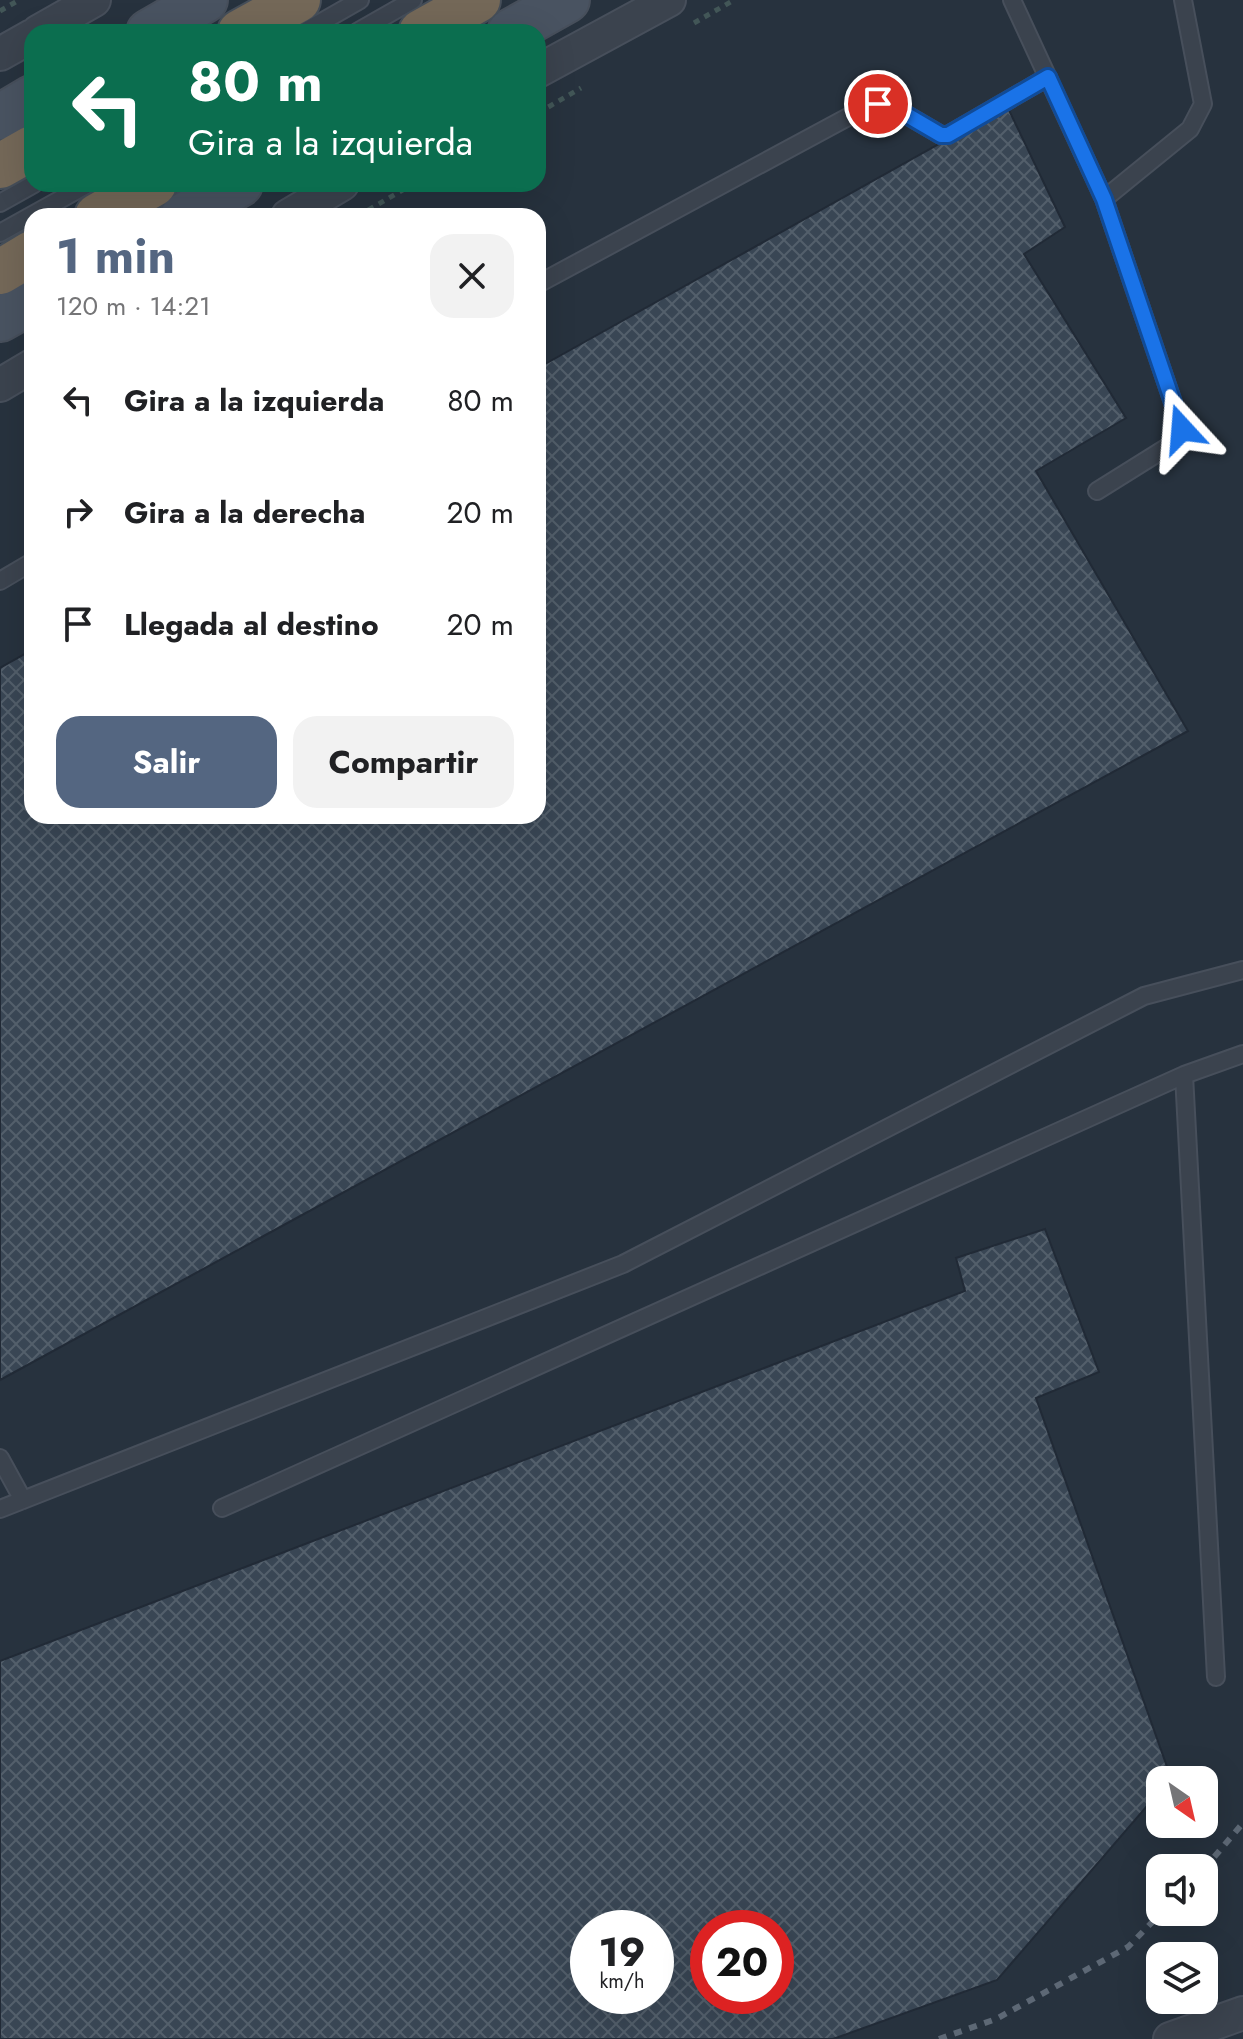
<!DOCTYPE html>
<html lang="es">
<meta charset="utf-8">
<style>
:root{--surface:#fff;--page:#f2f2f2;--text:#202124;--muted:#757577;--accent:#546681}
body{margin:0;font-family:Jost,sans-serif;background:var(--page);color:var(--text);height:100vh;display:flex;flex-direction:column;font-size:30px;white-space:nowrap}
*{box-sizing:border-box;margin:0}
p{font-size:26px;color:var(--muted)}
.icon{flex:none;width:44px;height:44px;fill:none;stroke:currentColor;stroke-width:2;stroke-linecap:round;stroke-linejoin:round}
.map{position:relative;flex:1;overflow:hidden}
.side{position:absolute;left:24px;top:208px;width:522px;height:616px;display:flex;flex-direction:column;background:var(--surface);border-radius:24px;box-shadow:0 8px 32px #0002}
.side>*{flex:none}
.banner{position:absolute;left:24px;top:24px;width:522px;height:168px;border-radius:24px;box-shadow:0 8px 32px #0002;background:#0b6e4f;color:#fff;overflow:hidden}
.needle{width:52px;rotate:146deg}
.fabs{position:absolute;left:1146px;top:1766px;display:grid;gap:16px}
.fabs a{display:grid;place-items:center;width:72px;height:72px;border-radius:16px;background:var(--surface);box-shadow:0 8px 32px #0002;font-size:40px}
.speed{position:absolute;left:570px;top:1910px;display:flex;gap:16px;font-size:40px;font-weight:700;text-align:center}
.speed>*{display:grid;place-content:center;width:104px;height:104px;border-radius:50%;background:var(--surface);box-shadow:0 8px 32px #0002;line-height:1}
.speed small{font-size:20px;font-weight:400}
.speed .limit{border:12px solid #d22;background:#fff;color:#111}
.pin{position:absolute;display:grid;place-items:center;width:68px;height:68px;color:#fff;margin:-34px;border:4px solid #fff;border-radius:50%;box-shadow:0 2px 8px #0007}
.me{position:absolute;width:88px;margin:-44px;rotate:341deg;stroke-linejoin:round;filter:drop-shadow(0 0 6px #0008)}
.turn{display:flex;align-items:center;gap:28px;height:168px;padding:0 32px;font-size:36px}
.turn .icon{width:104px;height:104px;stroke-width:2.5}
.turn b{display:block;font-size:56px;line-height:68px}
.round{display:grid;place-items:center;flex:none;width:84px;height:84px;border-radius:24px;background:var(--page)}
.overview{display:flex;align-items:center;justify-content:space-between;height:136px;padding:0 32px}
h1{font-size:48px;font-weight:700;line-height:60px;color:var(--accent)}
.primary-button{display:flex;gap:16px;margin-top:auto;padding:16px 32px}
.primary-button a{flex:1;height:92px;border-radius:24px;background:var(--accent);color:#fff;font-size:32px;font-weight:700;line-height:92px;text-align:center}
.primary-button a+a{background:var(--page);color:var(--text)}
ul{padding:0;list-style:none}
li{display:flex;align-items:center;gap:24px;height:112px;padding:0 32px}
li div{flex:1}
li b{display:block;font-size:30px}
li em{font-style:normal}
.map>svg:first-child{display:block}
.building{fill:url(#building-cross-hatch);stroke:#212a36;stroke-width:2;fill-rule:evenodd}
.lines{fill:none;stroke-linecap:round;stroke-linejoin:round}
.lane-casing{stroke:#474f5b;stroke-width:20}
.street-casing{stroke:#474f5b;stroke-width:36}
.secondary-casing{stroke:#474f5b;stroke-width:48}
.highway-casing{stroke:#454e59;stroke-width:48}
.path{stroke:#425657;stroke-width:5;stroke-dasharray:6 6;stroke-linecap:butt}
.lane{stroke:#3b434e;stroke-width:16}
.street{stroke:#3b434e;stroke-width:32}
.secondary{stroke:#495361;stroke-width:44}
.highway{stroke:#746858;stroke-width:44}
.rail{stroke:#5d6875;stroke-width:6;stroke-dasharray:8 8;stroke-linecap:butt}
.route-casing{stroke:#114b97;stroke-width:20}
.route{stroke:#1a73e8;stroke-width:14}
</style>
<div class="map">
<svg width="1243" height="2039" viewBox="0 0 1243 2039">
<defs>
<pattern id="building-cross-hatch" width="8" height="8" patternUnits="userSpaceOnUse" patternTransform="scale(2)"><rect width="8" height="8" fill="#394654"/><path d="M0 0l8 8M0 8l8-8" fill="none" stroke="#535f6b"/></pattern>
</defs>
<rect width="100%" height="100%" fill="#27323e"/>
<!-- building -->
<path class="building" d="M1007,106L1065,227L1024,254L1126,418L1036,471L1188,731L0,1380V668L32,650V816H538V368Z
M1045,1229L1099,1372L1036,1398L1171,1778L1160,1780V1791L997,1980L833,2039H0V1661L965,1291L956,1258ZM588,1928H656V1996H588ZM708,1928H776V1996H708Z"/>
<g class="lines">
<!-- lane casing -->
<g class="lane-casing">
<path id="lane" d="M1012,0L1104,199L1182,429L1177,441L1097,491
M304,32L360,0
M357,32L413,0
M1104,199L1190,129L1203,104L1183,0
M0,203L34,184
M0,233L88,184
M538,284L861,110L888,104L941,135H948L1048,77
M0,581L32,562
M1184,1075L1216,1677
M0,1458L23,1500
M222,1508L1184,1075L1243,1054
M0,1509L623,1264L1144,996L1243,970"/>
</g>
<!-- street casing -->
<g class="street-casing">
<path id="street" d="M38,32L94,0
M0,54L32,36
M538,71L669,0
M288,216L342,184
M0,385L32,366
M1170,2039L1243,2013"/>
</g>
<!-- secondary casing -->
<g class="secondary-casing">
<path id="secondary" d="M149,32L205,0
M510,32L567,0
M0,117L32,98
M183,216L240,184
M0,319L32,301"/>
</g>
<!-- highway casing -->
<g class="highway-casing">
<path id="highway" d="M240,32L298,0
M421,32L478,0
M0,166L32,148
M97,216L154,184
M0,272L32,253"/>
</g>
<!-- path -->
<path class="path" d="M0,11L19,0
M694,23L734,0
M538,113L581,88
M358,216L413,184"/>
<!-- lane -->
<use href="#lane" class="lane"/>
<!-- street -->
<use href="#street" class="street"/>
<!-- secondary -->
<use href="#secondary" class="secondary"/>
<!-- highway -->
<use href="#highway" class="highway"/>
<!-- rail -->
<path class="rail" d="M1204,1869L1243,1823
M939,2039L996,2019L1128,1947L1162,1912"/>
</g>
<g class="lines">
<!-- route casing -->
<g class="route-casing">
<path id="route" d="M878,104H888L941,135H948L1048,77L1104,199L1182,429"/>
</g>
<!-- route -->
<use href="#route" class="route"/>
</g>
</svg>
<div class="fabs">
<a><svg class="needle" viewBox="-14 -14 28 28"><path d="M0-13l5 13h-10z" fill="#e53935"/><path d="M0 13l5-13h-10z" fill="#757577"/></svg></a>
<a><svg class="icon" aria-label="sound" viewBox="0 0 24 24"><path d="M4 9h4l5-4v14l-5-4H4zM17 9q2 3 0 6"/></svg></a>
<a><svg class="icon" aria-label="layers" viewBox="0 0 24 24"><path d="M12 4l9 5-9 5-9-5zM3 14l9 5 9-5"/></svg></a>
</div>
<div class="speed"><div>19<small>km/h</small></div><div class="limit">20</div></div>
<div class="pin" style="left:878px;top:104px;background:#d93025"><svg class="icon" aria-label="arrive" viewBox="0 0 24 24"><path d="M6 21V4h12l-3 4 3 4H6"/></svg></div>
<svg class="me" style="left:1182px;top:429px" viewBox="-20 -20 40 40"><path d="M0-17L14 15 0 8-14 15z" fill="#1a73e8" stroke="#fff" stroke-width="4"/></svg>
<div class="banner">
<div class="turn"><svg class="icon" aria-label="left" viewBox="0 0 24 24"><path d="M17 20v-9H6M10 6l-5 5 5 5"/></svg><div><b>80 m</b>Gira a la izquierda</div></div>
</div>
<section class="side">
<div class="overview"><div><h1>1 min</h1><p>120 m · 14:21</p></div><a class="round"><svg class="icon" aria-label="close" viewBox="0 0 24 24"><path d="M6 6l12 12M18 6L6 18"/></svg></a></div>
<ul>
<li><svg class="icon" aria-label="left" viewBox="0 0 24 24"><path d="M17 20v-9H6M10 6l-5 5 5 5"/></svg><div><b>Gira a la izquierda</b></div><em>80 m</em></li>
<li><svg class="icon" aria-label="right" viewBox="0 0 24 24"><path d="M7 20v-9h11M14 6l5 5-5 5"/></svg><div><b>Gira a la derecha</b></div><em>20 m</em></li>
<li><svg class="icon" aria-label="arrive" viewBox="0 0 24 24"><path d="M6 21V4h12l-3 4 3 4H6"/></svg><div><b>Llegada al destino</b></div><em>20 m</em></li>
</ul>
<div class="primary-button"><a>Salir</a><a>Compartir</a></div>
</section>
</div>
